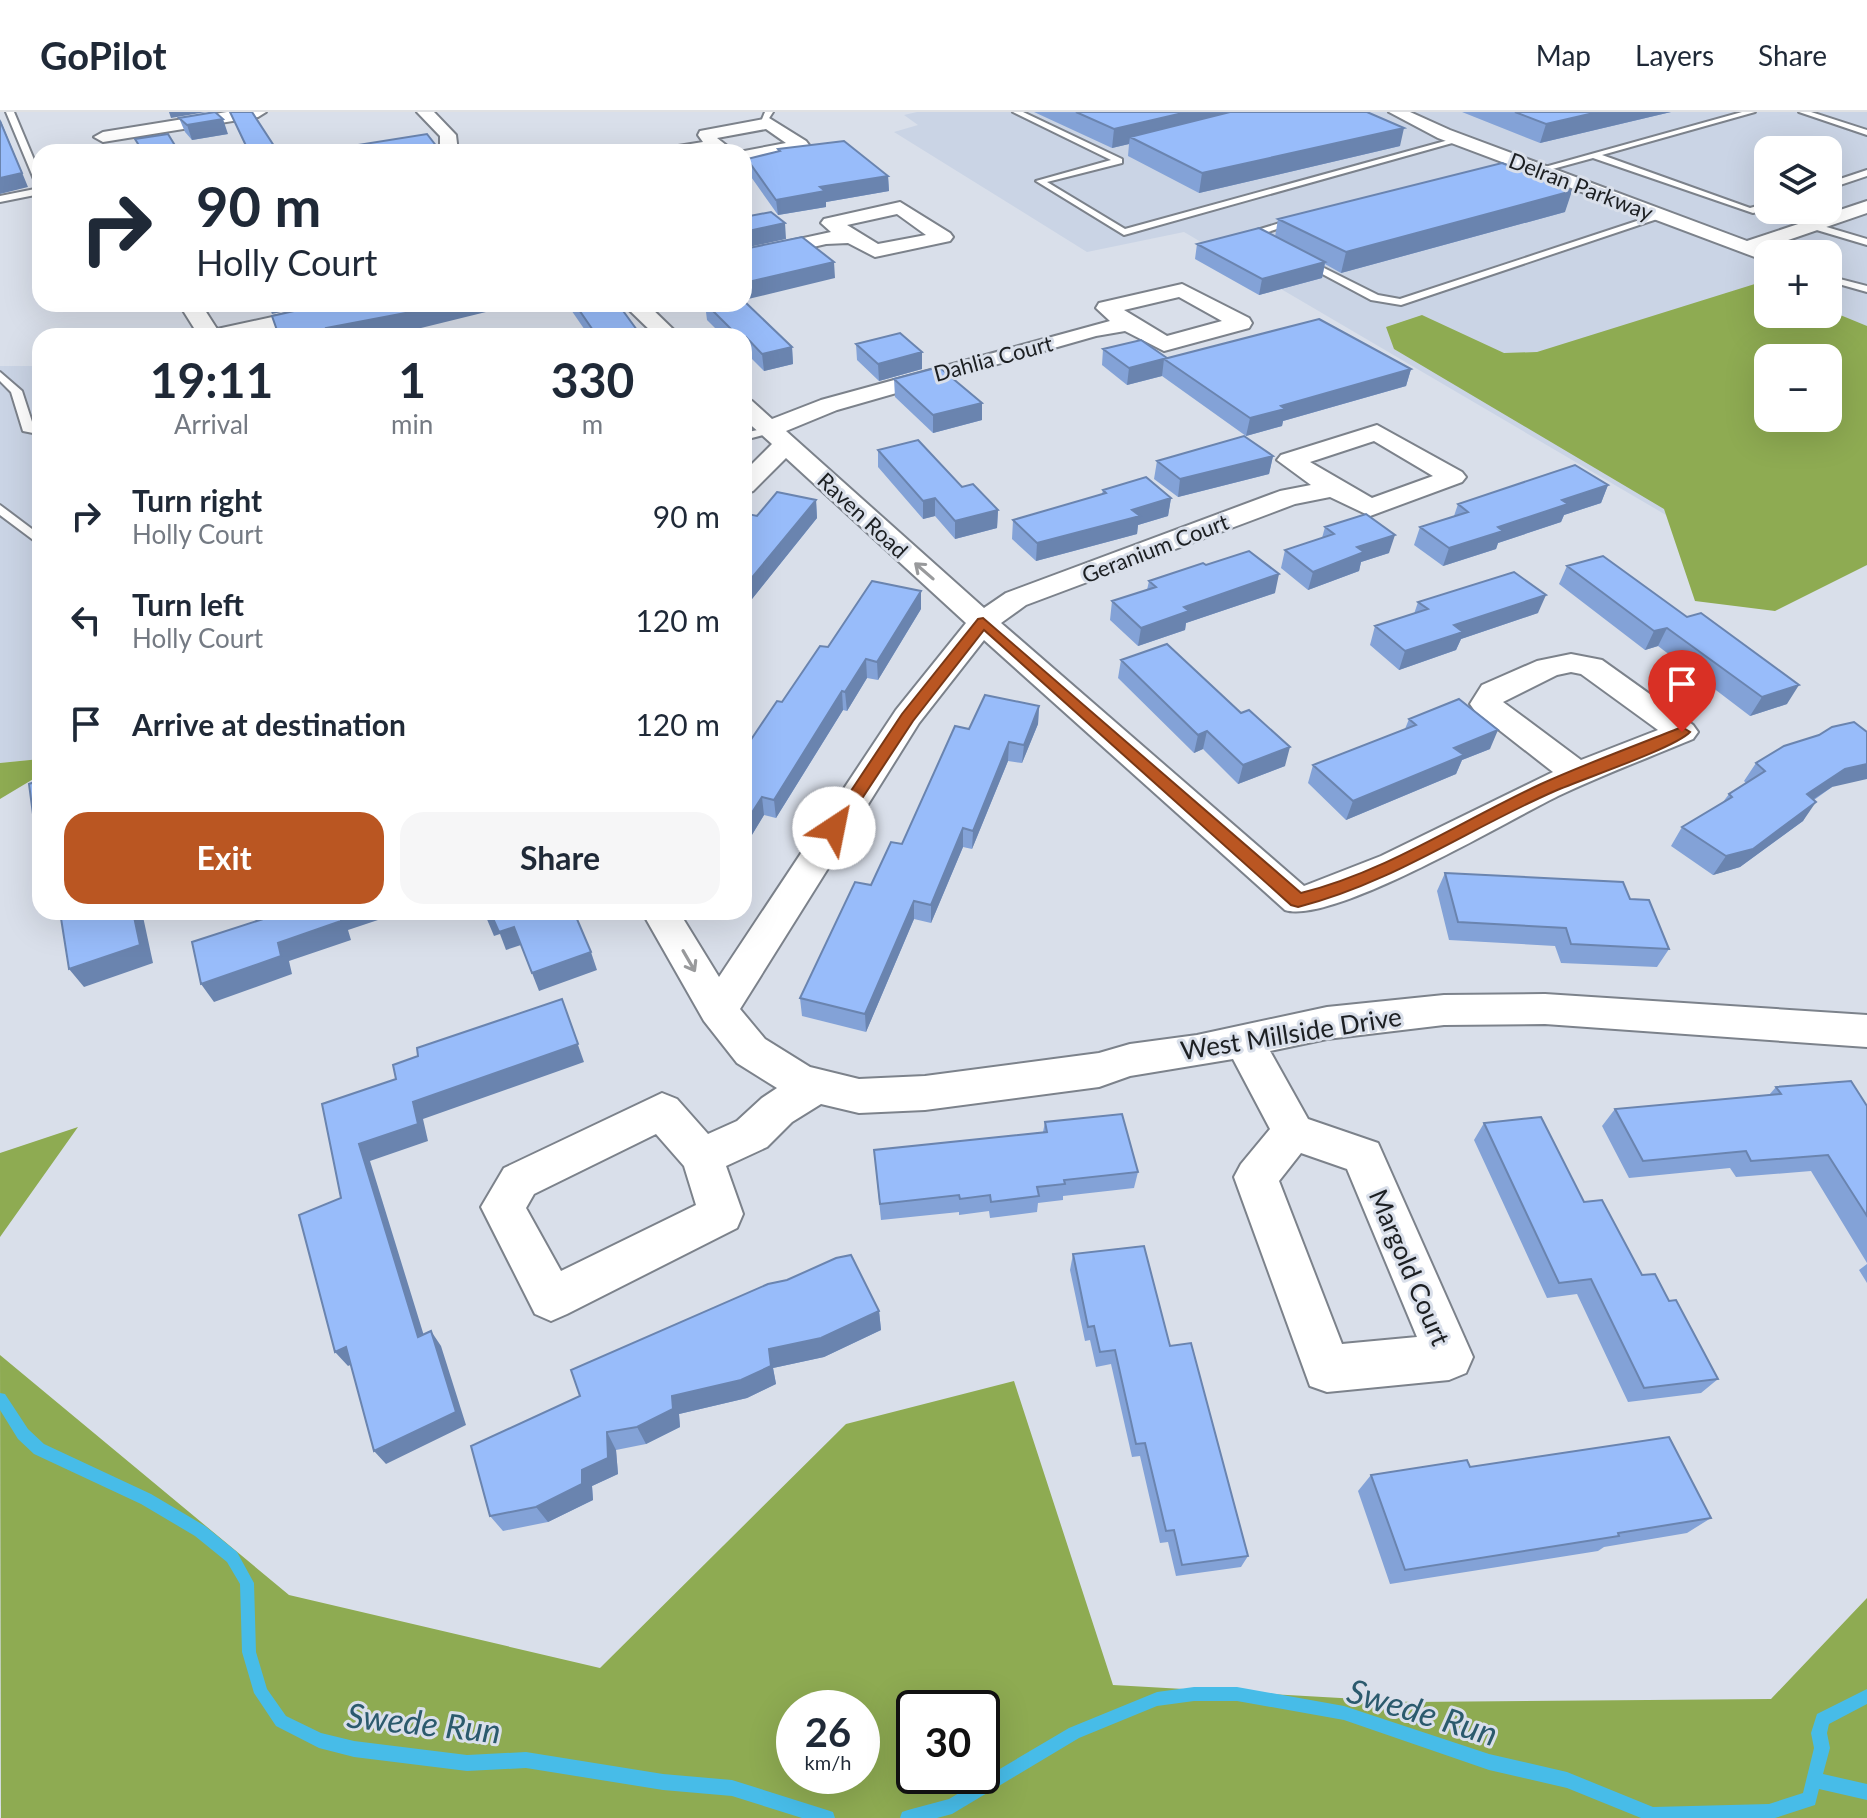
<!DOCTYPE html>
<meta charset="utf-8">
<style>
:root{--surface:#fff;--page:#f6f6f7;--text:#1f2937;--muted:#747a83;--line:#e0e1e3;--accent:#ba5622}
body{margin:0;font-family:Lato,sans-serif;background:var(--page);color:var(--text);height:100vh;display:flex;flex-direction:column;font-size:30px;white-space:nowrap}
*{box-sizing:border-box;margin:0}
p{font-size:26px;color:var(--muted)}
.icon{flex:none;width:44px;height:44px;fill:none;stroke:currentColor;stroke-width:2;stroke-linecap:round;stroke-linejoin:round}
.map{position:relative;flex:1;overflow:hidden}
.sheet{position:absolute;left:32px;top:216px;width:720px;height:592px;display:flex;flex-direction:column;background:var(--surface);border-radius:24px;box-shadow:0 8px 32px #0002}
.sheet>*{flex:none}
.hud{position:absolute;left:32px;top:32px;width:720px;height:168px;border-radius:24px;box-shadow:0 8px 32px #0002;background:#fff;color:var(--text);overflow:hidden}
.buttons{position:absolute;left:1754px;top:24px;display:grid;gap:16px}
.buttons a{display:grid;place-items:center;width:88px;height:88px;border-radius:16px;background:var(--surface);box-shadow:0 8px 32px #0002;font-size:40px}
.speed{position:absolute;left:776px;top:1578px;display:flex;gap:16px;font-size:40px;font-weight:700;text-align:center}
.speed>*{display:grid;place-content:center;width:104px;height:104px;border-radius:50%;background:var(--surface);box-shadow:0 8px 32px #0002;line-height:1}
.speed small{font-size:20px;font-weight:400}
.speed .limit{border:4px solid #111;border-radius:12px;background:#fff;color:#111}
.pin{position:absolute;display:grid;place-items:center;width:68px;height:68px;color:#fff;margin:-82px -34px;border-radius:50% 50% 50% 0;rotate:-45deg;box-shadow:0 0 8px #0007}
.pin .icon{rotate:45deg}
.me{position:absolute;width:88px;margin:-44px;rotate:34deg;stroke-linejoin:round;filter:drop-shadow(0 0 6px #0008)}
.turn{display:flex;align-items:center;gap:28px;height:168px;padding:0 32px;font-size:36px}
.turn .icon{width:104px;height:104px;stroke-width:2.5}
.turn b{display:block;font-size:56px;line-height:68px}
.eta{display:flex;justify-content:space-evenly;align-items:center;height:136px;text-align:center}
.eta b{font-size:48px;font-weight:700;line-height:56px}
.primary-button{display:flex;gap:16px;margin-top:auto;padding:16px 32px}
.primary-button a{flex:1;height:92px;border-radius:24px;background:var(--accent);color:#fff;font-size:32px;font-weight:700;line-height:92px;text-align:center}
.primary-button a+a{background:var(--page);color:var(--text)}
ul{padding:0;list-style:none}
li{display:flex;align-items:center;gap:24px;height:104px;padding:0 32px}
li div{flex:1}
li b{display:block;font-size:30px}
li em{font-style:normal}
header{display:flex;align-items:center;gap:48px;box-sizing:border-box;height:112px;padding:0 40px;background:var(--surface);border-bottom:2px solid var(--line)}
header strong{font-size:38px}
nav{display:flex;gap:44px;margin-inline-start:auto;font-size:28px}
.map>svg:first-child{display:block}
.built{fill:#cad4e5;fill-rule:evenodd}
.forest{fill:#8eab52;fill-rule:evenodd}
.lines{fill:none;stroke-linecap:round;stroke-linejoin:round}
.stream{fill:#47bce8;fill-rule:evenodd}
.service-casing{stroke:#7c828b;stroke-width:4}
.minor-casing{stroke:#7c828b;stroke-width:4}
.service{fill:#fff;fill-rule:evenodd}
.minor{fill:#fff;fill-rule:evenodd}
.wall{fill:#83a2d7}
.shaded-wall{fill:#6a84af}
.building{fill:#98bcfa;stroke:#6a84af;stroke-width:2}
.oneway{stroke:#999a9c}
.route{fill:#ba5622;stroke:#793816;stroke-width:2}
.labels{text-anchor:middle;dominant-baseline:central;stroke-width:6;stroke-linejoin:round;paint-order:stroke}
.far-street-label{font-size:22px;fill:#1c1f22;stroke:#d9dfea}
.street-label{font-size:26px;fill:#1c1f22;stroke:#d9dfea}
.near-water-label{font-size:34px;font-style:italic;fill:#2b5a6d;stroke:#d9dfea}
</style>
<header>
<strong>GoPilot</strong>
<nav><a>Map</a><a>Layers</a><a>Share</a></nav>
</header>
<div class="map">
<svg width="1867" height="1706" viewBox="0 0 1867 1706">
<rect width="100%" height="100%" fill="#d9dfea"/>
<!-- built -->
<path class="built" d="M917,0H1867V436L1792,477L1184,120L1087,140L894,20L918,13L904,3ZM1768,38H1828V98H1768ZM1768,142H1828V202H1768ZM1768,246H1828V306H1768Z
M0,254H40V647L0,651Z"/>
<!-- forest -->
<path class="forest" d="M1758,171L1768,174V202H1828V198L1867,214V453L1775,499L1695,489L1664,397L1394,237L1386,215L1422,203L1504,241L1537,240ZM1768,246H1828V306H1768Z
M40,647V663L0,687V651Z
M78,1015L0,1125V1041Z
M0,1243L289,1483L600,1556L846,1312L1014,1269L1113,1573L1411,1590L1771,1587L1867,1486V1706H1ZM794,1596H862V1664H794ZM914,1596H982V1664H914Z"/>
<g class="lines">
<!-- stream -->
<path class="stream" d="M0,1281L5,1282L28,1317L44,1332L151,1382L205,1414L237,1440L254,1471L256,1540L267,1577L286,1604L321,1621L354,1629L467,1643L526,1640L663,1662L732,1668L827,1698L833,1700L835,1706H802L732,1684L663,1678L526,1656L467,1659L354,1645L319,1636L276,1614L254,1581L242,1540L240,1472L227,1450L195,1424L141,1392L34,1342L18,1327L0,1298Z
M1194,1575H1237L1344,1594L1489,1642L1567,1660L1653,1695L1769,1692L1803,1681L1814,1636L1811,1621L1817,1602L1867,1577V1592L1829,1612L1827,1621L1830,1636L1823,1662L1867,1672V1688L1819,1677L1815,1693L1775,1706H1641L1567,1676L1489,1658L1344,1608L1237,1589H1194L1157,1594L1079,1626L952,1702L937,1706H900L902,1700L908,1698L949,1687L1069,1616L1157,1580Z"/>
<!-- service casing -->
<g class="service-casing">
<path id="service" d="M6,0H14L40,62V75L36,72Z
M765,0H773L764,14L760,12Z
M1013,0H1023L1122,47V51L1047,70L1125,117L1456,26L1463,28L1124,123L1036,69L1111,48Z
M1742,0H1755L1602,43L1750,96L1768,91V97L1753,101L1593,46L1538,61L1534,58Z
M1799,0H1811L1867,18V23Z
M1867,58V64L1828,77V71Z
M40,76V82L0,90V84Z
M1658,102L1666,104L1401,193L1371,188L1298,149L1306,147L1378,183L1400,187Z
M1296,106L1304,108L1265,121L1272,134H1266L1256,128L1257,118Z
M1813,111L1867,127V133L1810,116Z
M1828,164L1867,174V180L1828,169Z
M0,260L22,279L35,319L33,321L23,319L11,280L0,269Z
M771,315L775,316V320L744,328V321Z
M0,393L40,423V433L0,403Z"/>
</g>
<!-- minor casing -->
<g class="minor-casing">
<path id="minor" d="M227,0H266L258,5L103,30L94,25L103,20Z
M417,0H434L456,23L458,40H440V24Z
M1389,0H1410L1450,18L1747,129L1867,89V101L1765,136L1777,142H1768V150L1438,26Z
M769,6L806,29L809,33L806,37L744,49V40H739L786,31L766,17L717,26L735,40H663L672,35L703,30L698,23L700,19Z
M900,90L950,121L953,125L950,129L875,145L848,131L826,132L744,151V139L831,120L821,111L824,107ZM897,102L926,123L878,132L847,113Z
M1828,159L1840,166L1837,170L1828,172Z
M1182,172L1249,206L1252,211L1249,216L1164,239L1125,219L1096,224L837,298L786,319L984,496L1006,481L1280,379L1311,373L1277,348L1281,343L1377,313L1462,360L1466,365L1462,370L1370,404L1330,385L1295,392L1026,493L1001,511L1304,774L1381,744L1553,660L1475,599L1470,592L1482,573L1537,549L1571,542L1602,548L1693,613L1698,620L1693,627C1648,646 1602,663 1558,684C1507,709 1332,813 1285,798L984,528L919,611L740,897L765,927L810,955L859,967L925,964L1099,941L1130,932L1197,923L1327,895L1444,883L1545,882L1867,903V935L1545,912L1444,913L1327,927L1270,939L1308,1007L1378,1031L1473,1245L1466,1261L1449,1268L1327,1280L1310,1274L1234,1065L1241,1052L1270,1017L1233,947L1130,964L1099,975L925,998L859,1001L821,992L792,1010L767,1035L726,1054L743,1102L737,1116L567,1202L551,1209L535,1202L481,1095L504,1056L662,981L677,987L708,1022L737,1009L762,986L777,976L737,951L704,909L642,800H679L719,865L896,598L966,511L786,346L753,379L744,382V360L772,332L744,307V287L752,289L772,307L821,288L1110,209L1096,196L1099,191ZM1179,185L1222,209L1167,224L1124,198ZM1374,329L1433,364L1372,386L1310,350ZM1571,560L1581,562L1658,618L1581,648L1503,590L1557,563ZM656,1022L684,1054L696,1093L561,1159L526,1096L534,1082ZM1301,1041L1347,1057L1417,1225L1342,1232L1279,1069Z
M179,192H201L217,217L332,192H372L369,197L247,224H199Z
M623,192H647L680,224H656Z"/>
</g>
<!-- service -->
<use href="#service" class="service"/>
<!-- minor -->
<use href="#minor" class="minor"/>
</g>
<!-- wall -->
<path class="wall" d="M230,0L278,40H248Z
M1034,0H1367L1400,34L1199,81L1128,44L1129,32L1112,36Z
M1462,0H1671L1540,31Z
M179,6L228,22L192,28L185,20Z
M778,37L888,64L889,79L826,90V95L778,103L749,62L747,47L778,40Z
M1565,100L1341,161L1325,152L1322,166L1259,183L1195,147L1197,132L1275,125L1278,107Z
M567,192H618L637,218L638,224H589Z
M705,192L792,235L793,252L764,259L747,242L744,243V224H723L707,208Z
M856,232L922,257L879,269L857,248Z
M1103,237L1167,246L1411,257L1406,274L1283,309L1282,314L1246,324L1162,264L1127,273L1102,253Z
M894,267L982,291V308L933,321L895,285Z
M878,338L962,375L998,398L997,416L955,427L935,404L923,407L878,355Z
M1273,344L1269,362L1178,385L1154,367L1157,349Z
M1608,373L1601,391L1564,403L1561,410L1498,431L1496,437L1443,454L1414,433L1420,415L1454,404L1458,392Z
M1103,378L1171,386L1168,404L1138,413L1137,422L1036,449L1012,427L1013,408L1102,382Z
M816,388L817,406L748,492L744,491V406Z
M1325,415L1389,441L1361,450L1359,459L1308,478L1281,456L1285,438L1322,426Z
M1603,444L1787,592L1750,604L1658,534L1645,538L1559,472L1567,454Z
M1206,453L1275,481L1186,511L1185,518L1138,534L1110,508L1112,489L1147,478L1149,469Z
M1418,490L1538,501L1461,527L1456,538L1399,558L1370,533L1375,514L1414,502Z
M921,497L878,568L867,566L847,599L843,598L776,706L764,703L744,736V638L782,590Z
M1121,548L1285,654L1238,672L1203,637L1194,641L1118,566Z
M1039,594L1038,612L1022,651L1008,649L972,737L963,735L931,811L914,807L866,920L802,904L800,886L871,773L902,732L969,617Z
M1409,607L1490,637L1462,648L1456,662L1346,708L1308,671L1313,653L1405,617Z
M1756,651L1832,675L1814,688L1803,709L1740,755L1713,763L1671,734L1682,715L1723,690L1729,682L1746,671L1744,669Z
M1445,761L1630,787L1669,837L1657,855L1561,851L1555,834L1449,828L1437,779Z
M1776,975L1867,994V1151L1811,1059L1736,1065L1730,1056L1629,1066L1602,1014L1615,997L1769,983Z
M1045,1010L1138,1060L1134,1076L1063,1084V1088L1038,1091L1037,1100L990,1106L989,1099L959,1103V1100L881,1108L874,1038L1043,1020Z
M1484,1011L1584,1090L1642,1163L1669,1189L1718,1267L1701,1281L1628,1290L1577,1182L1547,1186L1474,1028Z
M1073,1142L1170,1234L1248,1444L1241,1455L1176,1464L1168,1430L1160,1431L1140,1344L1132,1345L1111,1252L1096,1255L1090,1228L1085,1229L1070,1158Z
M1867,1152V1171L1859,1158Z
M879,1199L881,1218L824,1245L773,1256L776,1272L747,1286L679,1302L680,1315L646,1332L616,1338L618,1362L592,1374L593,1388L548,1410L503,1419L490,1404L580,1284Z
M1470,1355L1711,1406L1687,1421L1604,1435L1598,1439L1390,1472L1358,1379L1371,1363Z"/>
<!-- shaded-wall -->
<path class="shaded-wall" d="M169,0H206L171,6Z
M1187,0H1262L1130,25L1129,32L1112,36L1114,17Z
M1598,0H1671L1540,31L1546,12Z
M0,7L28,75L0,82Z
M223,7L228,22L192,28L187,13Z
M1404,16L1400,34L1199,81L1202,61Z
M888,64L889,79L826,90V95L778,103L776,88L820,75Z
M1572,79L1565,100L1341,161L1346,140Z
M785,111L786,127L744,136V120Z
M834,150L835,166L744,188V171Z
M1325,150L1322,166L1259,183L1262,167Z
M268,192H318L272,202Z
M447,192H513L485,198L486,200L421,216L378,224H305L326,216Z
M637,218L638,224H628L627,220Z
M746,225L747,242L744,243V226Z
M792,235L793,252L764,259L762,242Z
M922,240V257L879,269L878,252Z
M1164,247L1162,264L1127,273L1129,256Z
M1411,257L1406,274L1283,309L1282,314L1246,324L1250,306L1281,294Z
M982,291V308L933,321V303Z
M1273,344L1269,362L1178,385L1180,367Z
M1608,373L1601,391L1564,403L1561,410L1498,431L1496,437L1443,454L1449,436L1562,388Z
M935,386V404L923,407V389Z
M1171,386L1168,404L1138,413L1137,422L1036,449L1037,431L1132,398Z
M816,388L817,406L748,492L745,474Z
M998,398L997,416L955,427V409Z
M1395,423L1389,441L1361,450L1359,459L1308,478L1313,460L1357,435Z
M1279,462L1275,481L1186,511L1185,518L1138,534L1141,516L1184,495Z
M921,479V497L878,568L877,550Z
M1546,483L1538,501L1461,527L1456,538L1399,558L1405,539L1454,513Z
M1667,516L1658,534L1645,538L1654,519Z
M866,547L867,566L847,599L845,580Z
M1799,573L1787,592L1750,604L1762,585Z
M842,579L843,598L776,706L774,688Z
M1039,594L1038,612L1022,651L1024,633Z
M1498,618L1490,637L1462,648L1456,662L1346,708L1353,689L1454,636Z
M1207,619L1203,637L1194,641L1198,623Z
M1009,630L1008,649L972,737L973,719Z
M1290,635L1285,654L1238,672L1243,653Z
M1867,652V667L1832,675L1794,700L1807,682L1845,657Z
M762,685L764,703L744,736V713Z
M1816,690L1803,709L1740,755L1713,763L1726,744Z
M963,716V735L931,811V793Z
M914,789V807L866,920L865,902Z
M133,800H142L153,851L84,875L69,857Z
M339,800H402L348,818L351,828L289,849L292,862L214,890L201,872Z
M492,804L514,815L521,833L506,838L500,822L494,824L486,805Z
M591,840L597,858L539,879L532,861Z
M562,887L584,950L423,1007L428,1029L370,1049L429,1240L418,1225L359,1032L413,990Z
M879,1199L881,1218L824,1245L773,1256L776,1272L747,1286L679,1302L680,1315L646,1332L637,1315L672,1284L769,1237Z
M431,1219L441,1234L466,1313L386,1352L374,1339Z
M346,1235L359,1249L348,1254L335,1240Z
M607,1320L616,1338L618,1362L592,1374L593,1388L548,1410L536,1395L582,1358Z"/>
<!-- building -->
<path class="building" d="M215,0L223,7L187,13L179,6Z
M230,0H252L278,40H249Z
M1076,0H1187L1114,17Z
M1230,0H1367L1404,16L1202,61L1130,25Z
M1515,0H1598L1546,12Z
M0,9L22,61L0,66Z
M168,22L179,40H143L135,27Z
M427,22L441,40H314Z
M844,29L888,64L820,75L825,79L776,88L747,47L780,39L778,37Z
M1502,51L1572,79L1346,140L1278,107Z
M771,100L785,111L744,120V105Z
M1259,116L1325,150L1262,167L1197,132Z
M802,125L834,150L744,171V137Z
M744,189L792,235L762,242L746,225L744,226V224H738L706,192H744Z
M325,192H447L416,199L326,216L327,220L305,224H279L272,204Z
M575,192H618L637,218L627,220L630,224H597Z
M1319,207L1411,257L1281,294L1285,297L1250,306L1164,247Z
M900,221L922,240L878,252L856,232Z
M1141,228L1167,246L1129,256L1103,237Z
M939,255L982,291L933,303L894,267Z
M1244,324L1273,344L1180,367L1157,349Z
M918,328L962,375L973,372L998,398L955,409L935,386L923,389L878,338Z
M1575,353L1608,373L1562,388L1568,392L1498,415L1503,419L1449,436L1420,415L1468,400L1458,392Z
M1146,365L1171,386L1132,398L1140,404L1037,431L1013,408L1106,381L1103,378Z
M777,380L816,388L745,474L744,473V406L748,402L757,404Z
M1366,402L1395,423L1357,435L1364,440L1313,460L1285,438L1334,422L1325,415Z
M1249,439L1279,462L1184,495L1189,499L1141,516L1112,489L1156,475L1149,469L1203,451L1206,453Z
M1603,444L1687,505L1701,501L1799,573L1762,585L1667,516L1654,519L1567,454Z
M1514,460L1546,483L1454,513L1463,520L1405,539L1375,514L1428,497L1418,490Z
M872,469L921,479L877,550L866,547L845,580L842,579L774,688L762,685L744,713V638L777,589L782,590L820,534L828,535Z
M1167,532L1241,601L1249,598L1290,635L1243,653L1207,619L1198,623L1121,548Z
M985,583L1039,594L1024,633L1009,630L973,719L963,716L931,793L914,789L865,902L800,886L855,770L871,773L891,730L902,732L955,614L969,617Z
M1459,587L1498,618L1454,636L1464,643L1353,689L1313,653L1416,613L1409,607Z
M1854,610L1867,620V652L1845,657L1807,682L1816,690L1753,737L1726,744L1682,715L1732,685L1729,682L1765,659L1756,651L1784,634L1819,623L1832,615Z
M40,668V724L36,725L29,672Z
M1445,761L1623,770L1630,787L1649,788L1669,837L1571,832L1566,816L1458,810Z
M60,800H133L140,833L69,857Z
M261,800H339L341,809L278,831L281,844L201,872L192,830L263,807Z
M484,800H574L591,840L532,861L514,815L499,820L492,804L486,805Z
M562,887L578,932L413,990L418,1012L359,1032L418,1225L431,1219L456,1300L374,1339L346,1235L335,1240L299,1103L341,1086L322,992L396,967L393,953L418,944L417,936Z
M1851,969L1867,994V1104L1828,1043L1751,1049L1746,1039L1643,1049L1615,997L1781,982L1776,975Z
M1122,1002L1138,1060L1064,1068L1065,1072L1037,1075L1039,1084L991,1090L990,1083L960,1087L959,1083L880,1092L874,1038L1047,1020L1045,1010Z
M1541,1005L1584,1090L1602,1088L1642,1163L1655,1162L1669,1189L1676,1188L1718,1267L1644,1276L1591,1167L1559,1171L1484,1011Z
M1144,1134L1170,1234L1191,1231L1248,1444L1182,1453L1174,1418L1166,1419L1145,1331L1136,1332L1115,1238L1100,1240L1094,1214L1088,1215L1073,1142Z
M851,1143L879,1199L821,1226L769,1237L771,1254L741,1268L672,1284L673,1297L637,1315L607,1320L608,1346L582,1358V1372L536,1395L490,1404L471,1334L580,1284L571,1258L768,1172L787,1168L836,1146Z
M1669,1325L1711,1406L1618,1421L1619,1424L1405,1458L1371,1363L1467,1348L1470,1355Z"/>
<!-- one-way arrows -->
<defs><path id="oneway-shaft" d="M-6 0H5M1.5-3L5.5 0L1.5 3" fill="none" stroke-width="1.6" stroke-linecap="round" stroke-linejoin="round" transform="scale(2)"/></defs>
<g class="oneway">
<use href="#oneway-shaft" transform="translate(924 459) rotate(-139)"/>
<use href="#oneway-shaft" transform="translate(689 849) rotate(60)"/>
</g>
<!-- route -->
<path class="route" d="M983,506L1301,781C1386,760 1461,709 1541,672C1585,652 1632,635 1677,617L1682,615L1690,620C1675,636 1582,667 1555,679C1468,717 1390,772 1298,795L1291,793L984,518L913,609L840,720H829L826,716L829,712L902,602L978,507Z"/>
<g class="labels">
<!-- far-street labels -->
<g class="far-street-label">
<text transform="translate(1581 74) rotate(21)">Delran Parkway</text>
<text transform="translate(993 246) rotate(-15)">Dahlia Court</text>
<text transform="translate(863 403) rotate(43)">Raven Road</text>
<text transform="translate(1155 436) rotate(-21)">Geranium Court</text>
</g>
<!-- street labels -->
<g class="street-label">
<text transform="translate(1291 921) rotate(-9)">West Millside Drive</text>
<text transform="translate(1410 1155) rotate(67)">Margold Court</text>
</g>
<!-- near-water labels -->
<g class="near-water-label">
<text transform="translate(1423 1599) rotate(17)">Swede Run</text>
<text transform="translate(424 1610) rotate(6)">Swede Run</text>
</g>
</g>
</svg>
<div class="buttons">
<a><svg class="icon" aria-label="layers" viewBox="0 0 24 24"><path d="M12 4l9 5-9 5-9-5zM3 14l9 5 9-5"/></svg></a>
<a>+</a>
<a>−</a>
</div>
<div class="speed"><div>26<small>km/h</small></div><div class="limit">30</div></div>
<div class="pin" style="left:1682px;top:620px;background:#d93025"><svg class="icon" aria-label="arrive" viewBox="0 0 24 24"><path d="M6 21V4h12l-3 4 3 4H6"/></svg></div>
<svg class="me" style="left:834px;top:716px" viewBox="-20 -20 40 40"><circle r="19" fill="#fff"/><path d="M0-13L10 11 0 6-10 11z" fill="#ba5622"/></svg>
<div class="hud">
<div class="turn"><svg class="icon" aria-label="right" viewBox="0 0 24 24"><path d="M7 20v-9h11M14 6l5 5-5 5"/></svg><div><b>90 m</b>Holly Court</div></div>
</div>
<section class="sheet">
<div class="eta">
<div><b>19:11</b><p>Arrival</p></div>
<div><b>1</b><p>min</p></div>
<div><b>330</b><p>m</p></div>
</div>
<ul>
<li><svg class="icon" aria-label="right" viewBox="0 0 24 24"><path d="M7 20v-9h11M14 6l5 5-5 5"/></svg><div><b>Turn right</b><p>Holly Court</p></div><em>90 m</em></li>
<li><svg class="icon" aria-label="left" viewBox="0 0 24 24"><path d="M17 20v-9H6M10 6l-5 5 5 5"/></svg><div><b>Turn left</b><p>Holly Court</p></div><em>120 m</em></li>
<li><svg class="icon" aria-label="arrive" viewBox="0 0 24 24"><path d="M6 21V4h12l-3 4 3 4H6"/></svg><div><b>Arrive at destination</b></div><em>120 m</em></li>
</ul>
<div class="primary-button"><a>Exit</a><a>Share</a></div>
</section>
</div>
